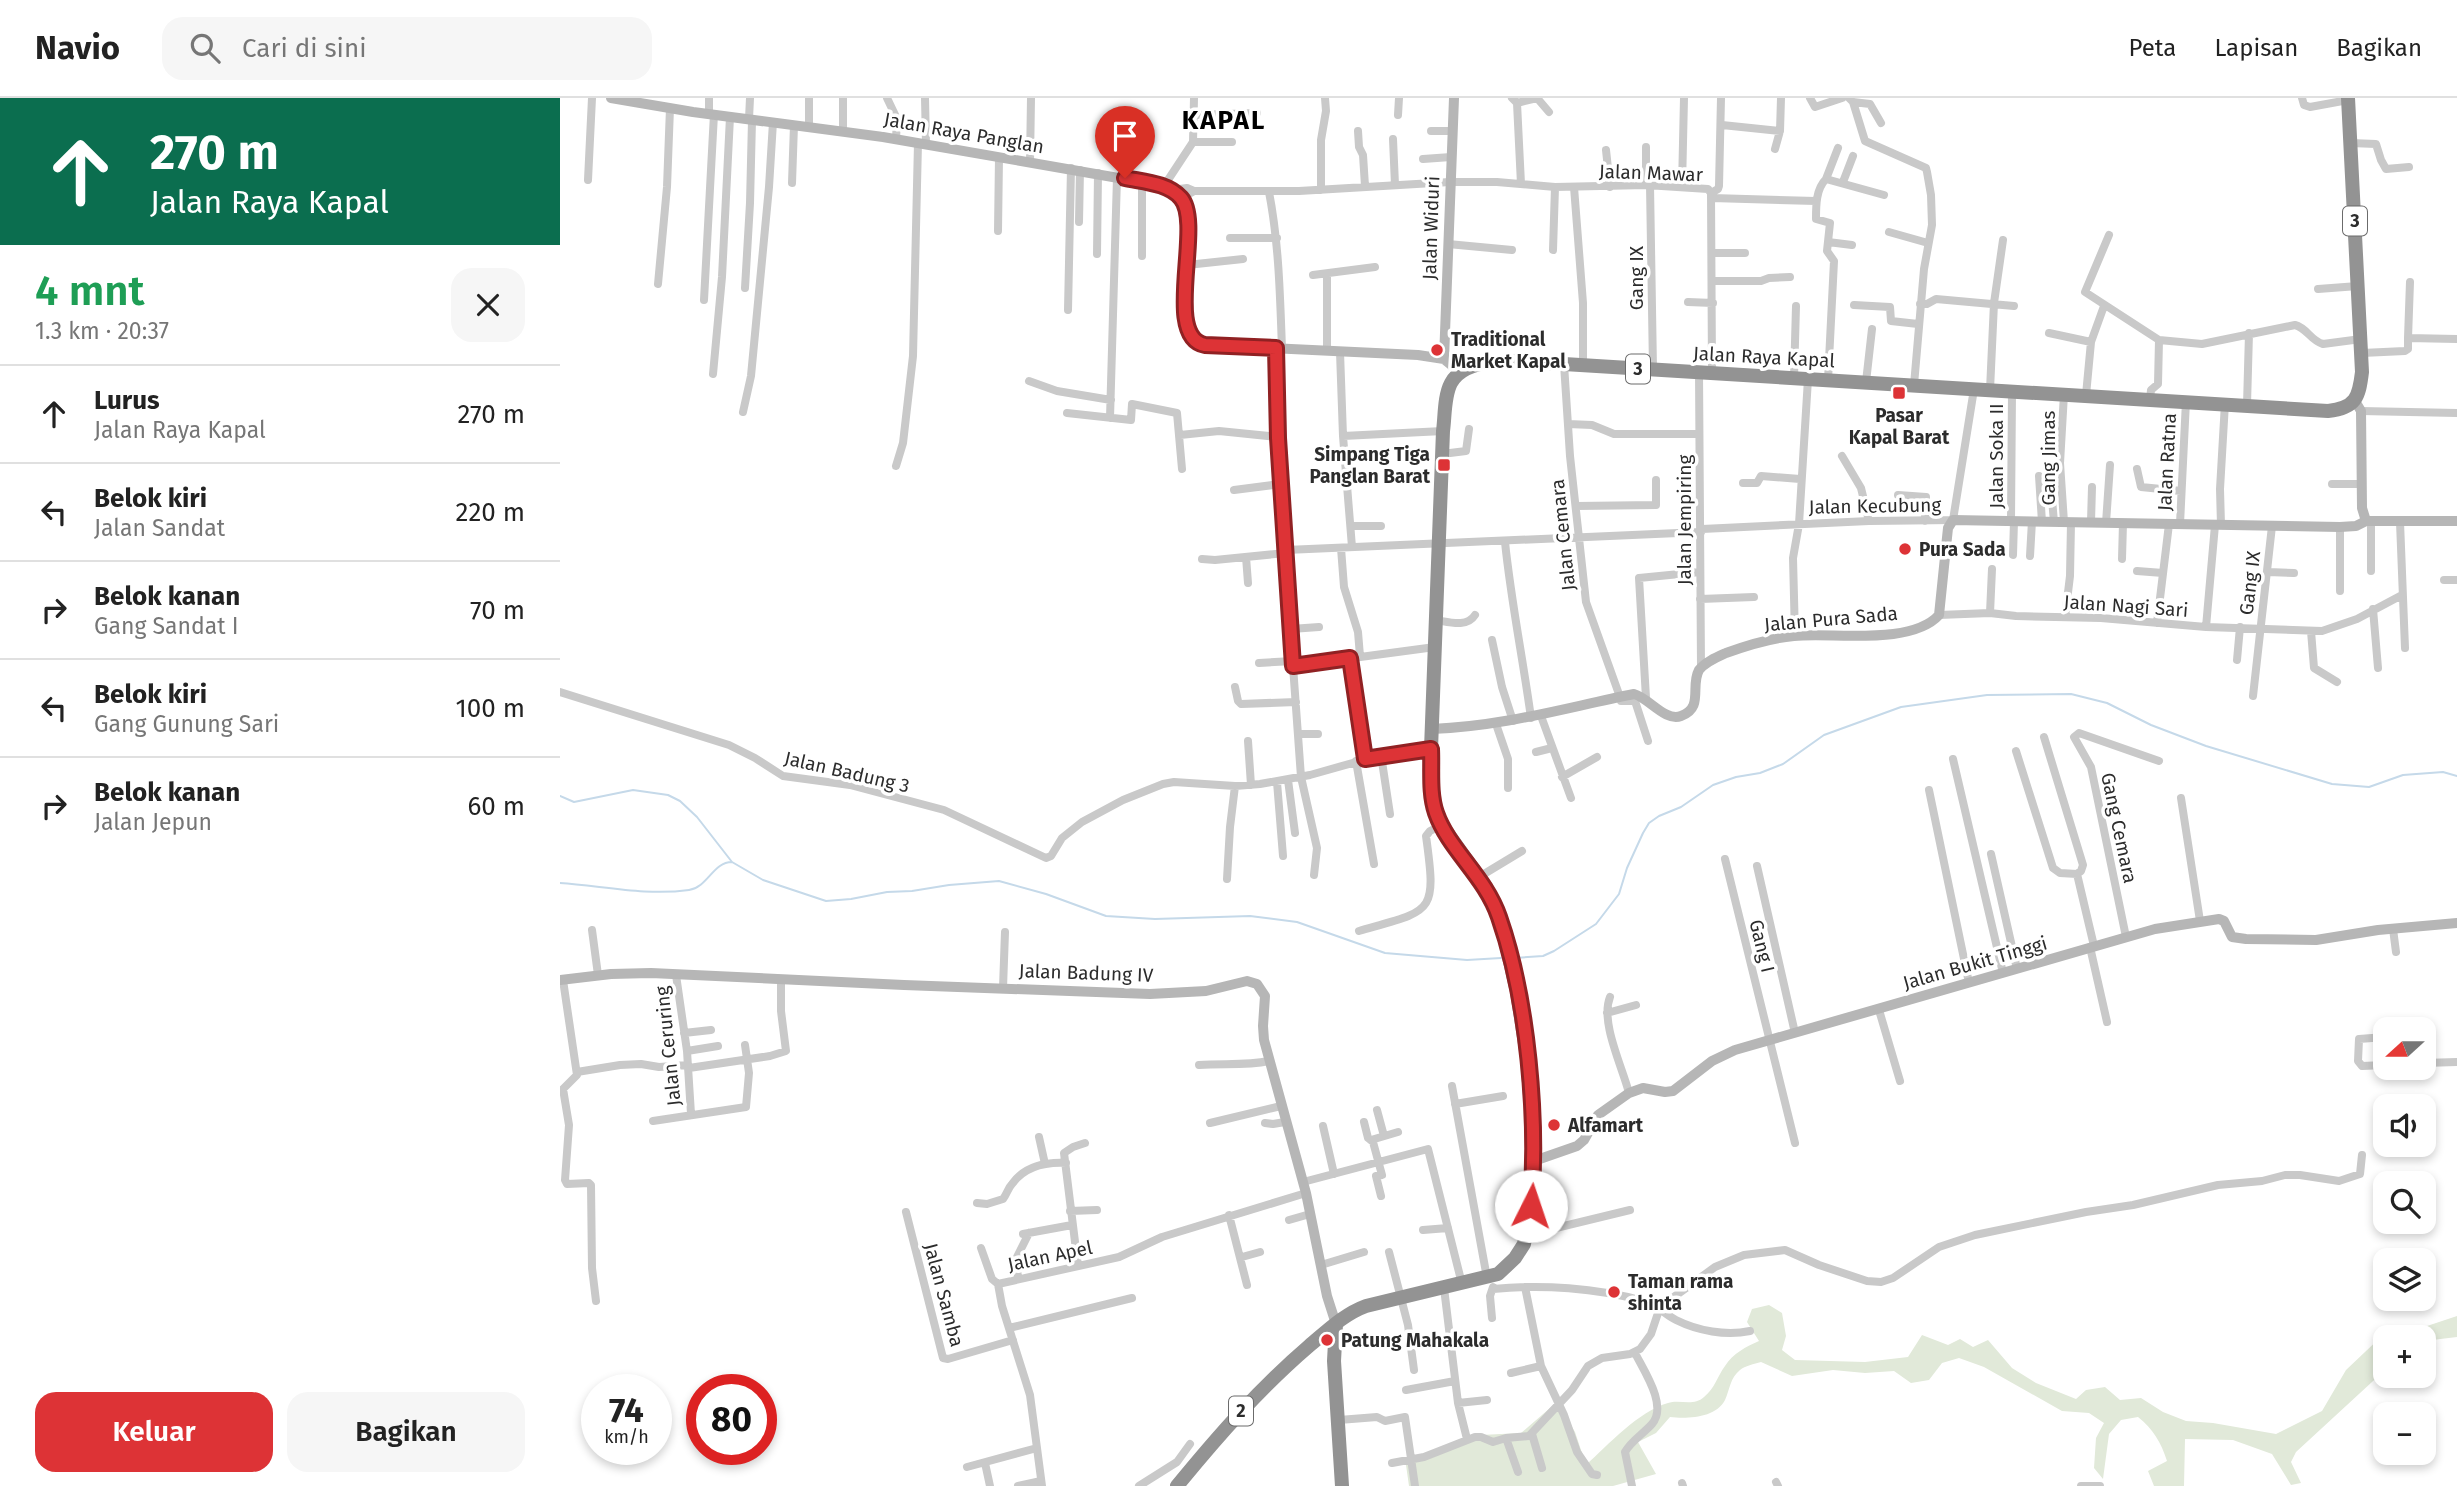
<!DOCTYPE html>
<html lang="id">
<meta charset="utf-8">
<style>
:root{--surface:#fff;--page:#f6f6f6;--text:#222;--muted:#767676;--line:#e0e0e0;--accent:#dd3336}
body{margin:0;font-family:"Fira Sans",sans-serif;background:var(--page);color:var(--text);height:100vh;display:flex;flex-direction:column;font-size:26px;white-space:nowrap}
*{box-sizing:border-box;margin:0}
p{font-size:23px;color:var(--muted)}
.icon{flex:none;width:38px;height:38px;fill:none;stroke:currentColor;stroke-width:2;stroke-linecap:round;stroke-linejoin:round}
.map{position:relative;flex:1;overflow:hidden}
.drawer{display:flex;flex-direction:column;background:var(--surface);width:560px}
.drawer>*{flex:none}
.hud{background:#0b6e4f;color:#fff;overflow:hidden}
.needle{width:46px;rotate:249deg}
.controls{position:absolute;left:1813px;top:919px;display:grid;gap:14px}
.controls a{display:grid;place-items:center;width:63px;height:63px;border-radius:14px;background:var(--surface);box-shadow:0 4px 10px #0003;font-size:35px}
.speed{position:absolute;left:21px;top:1276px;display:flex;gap:14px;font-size:35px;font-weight:700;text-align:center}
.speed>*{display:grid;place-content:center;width:91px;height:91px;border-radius:50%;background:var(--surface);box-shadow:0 4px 10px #0003;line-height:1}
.speed small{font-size:18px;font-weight:400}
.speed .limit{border:10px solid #d22;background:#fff;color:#111}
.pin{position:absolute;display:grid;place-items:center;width:60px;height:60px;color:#fff;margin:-72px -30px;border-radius:50% 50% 50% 0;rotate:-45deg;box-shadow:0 0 7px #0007}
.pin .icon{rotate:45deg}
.me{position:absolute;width:77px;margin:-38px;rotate:4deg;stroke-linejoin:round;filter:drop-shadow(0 0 5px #0008)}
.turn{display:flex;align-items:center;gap:24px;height:147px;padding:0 35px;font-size:32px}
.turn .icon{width:91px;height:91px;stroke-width:2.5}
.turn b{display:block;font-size:49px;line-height:60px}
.round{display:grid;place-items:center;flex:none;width:74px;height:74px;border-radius:21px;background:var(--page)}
.overview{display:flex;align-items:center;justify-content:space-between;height:119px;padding:0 35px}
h1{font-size:42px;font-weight:600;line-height:52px;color:#1e9e55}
.primary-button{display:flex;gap:14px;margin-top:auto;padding:14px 35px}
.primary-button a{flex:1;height:80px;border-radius:21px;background:var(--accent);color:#fff;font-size:28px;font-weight:600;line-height:80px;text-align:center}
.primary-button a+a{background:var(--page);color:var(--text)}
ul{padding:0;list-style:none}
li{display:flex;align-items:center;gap:21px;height:98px;padding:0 35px;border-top:2px solid var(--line)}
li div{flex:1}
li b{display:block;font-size:26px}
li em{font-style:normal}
header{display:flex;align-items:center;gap:42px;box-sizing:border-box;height:98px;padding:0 35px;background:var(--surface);border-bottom:2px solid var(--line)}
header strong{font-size:33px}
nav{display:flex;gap:38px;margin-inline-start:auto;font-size:24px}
.search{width:490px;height:63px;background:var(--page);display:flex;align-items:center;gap:18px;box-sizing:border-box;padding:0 24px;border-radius:21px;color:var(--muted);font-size:26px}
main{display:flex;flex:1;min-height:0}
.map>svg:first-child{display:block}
.green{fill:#e1e9d9}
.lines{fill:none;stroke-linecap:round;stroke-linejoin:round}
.stream{stroke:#c5d9e9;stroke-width:2}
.street{stroke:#c9c9c9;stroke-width:8}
.secondary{stroke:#b6b6b6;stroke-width:10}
.highway{stroke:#939393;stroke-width:14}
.route-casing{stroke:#902123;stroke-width:18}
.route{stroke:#dd3336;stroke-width:12}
.poi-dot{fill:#dd3336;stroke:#fff;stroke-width:2.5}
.labels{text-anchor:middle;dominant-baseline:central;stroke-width:7;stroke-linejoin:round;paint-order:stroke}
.shield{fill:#fff;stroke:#6b6b6b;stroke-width:2}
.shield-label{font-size:18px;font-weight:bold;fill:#2c2c2c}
.street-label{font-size:19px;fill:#2c2c2c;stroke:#fff}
.poi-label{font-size:19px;font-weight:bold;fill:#2c2c2c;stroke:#fff;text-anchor:start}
.district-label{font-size:26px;font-weight:bold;letter-spacing:2px;fill:#000;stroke:#fff}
</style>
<header>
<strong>Navio</strong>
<div class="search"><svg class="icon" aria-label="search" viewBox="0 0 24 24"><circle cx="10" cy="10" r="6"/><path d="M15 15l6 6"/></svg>Cari di sini</div>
<nav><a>Peta</a><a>Lapisan</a><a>Bagikan</a></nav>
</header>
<main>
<section class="drawer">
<div class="hud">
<div class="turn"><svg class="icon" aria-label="ahead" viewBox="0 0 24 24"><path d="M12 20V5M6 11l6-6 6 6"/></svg><div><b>270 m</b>Jalan Raya Kapal</div></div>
</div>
<div class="overview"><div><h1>4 mnt</h1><p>1.3 km · 20:37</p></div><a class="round"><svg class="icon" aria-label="close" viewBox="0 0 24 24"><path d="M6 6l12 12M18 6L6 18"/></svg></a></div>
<ul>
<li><svg class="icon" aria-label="ahead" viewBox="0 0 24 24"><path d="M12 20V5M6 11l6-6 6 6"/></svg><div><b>Lurus</b><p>Jalan Raya Kapal</p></div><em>270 m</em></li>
<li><svg class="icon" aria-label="left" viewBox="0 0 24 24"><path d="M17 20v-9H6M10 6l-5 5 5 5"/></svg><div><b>Belok kiri</b><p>Jalan Sandat</p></div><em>220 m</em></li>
<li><svg class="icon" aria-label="right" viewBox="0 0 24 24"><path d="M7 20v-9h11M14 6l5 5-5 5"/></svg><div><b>Belok kanan</b><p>Gang Sandat I</p></div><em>70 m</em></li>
<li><svg class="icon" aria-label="left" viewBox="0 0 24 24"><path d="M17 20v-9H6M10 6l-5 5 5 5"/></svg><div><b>Belok kiri</b><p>Gang Gunung Sari</p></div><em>100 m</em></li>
<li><svg class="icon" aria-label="right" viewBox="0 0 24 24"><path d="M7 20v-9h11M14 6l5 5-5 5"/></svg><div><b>Belok kanan</b><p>Jalan Jepun</p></div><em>60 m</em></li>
</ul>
<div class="primary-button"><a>Keluar</a><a>Bagikan</a></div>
</section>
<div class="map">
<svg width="1897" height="1388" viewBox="0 0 1897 1388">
<rect width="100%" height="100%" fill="#fff"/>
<!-- green -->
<path class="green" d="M1209,1207L1222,1215L1226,1238L1222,1252L1235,1262L1305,1264L1348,1259L1362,1237L1388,1247L1400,1241L1413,1249L1428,1242L1452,1270L1476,1285L1516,1301L1526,1292L1545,1289L1560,1302L1581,1300L1603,1314L1626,1323L1653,1325L1716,1336L1762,1313L1786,1272L1825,1235L1852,1233L1897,1218V1239L1864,1243V1239H1825V1272L1736,1354L1731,1364L1741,1385L1731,1387L1712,1356L1673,1342L1625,1341L1624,1388H1594L1588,1373L1607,1363C1601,1344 1593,1331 1578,1319L1561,1322L1549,1336L1543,1381L1534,1370L1536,1340L1544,1325L1529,1315L1502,1313L1424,1269L1399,1260L1382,1265L1369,1282L1351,1285L1334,1273L1305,1275L1273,1272L1232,1278L1201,1264C1194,1266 1185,1268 1180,1272C1170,1280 1170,1291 1165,1302C1156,1320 1127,1321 1110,1319L1096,1335L1078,1344L1096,1376L1053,1388H849L846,1367L921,1337L961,1335L997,1304L1015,1334L1026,1367C1048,1347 1079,1313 1108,1305C1120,1301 1133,1309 1144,1299C1155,1290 1157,1279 1165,1268C1173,1255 1186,1249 1199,1243L1187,1224L1192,1211Z"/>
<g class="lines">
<!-- stream -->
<path class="stream" d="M0,698L14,704L73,692L108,697L120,703L137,719L172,764L203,782L266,803L291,801L327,794L352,793L389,787L439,783L486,796L546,818L595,821L690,818L737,824L825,855L907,862L941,860
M0,785C43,788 86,798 129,792C148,789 153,764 172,764
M954,860L983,858L994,853L1036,826L1059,796L1067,770L1083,735L1089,725L1099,718L1121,709L1153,687L1176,679L1200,675L1223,666L1264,637L1341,609L1427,597L1511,596L1547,605L1591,627L1646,648L1772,686L1809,689L1843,677L1883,674L1897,678"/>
<!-- street -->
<path class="street" d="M249,0V28
M327,0L337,21L336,41
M365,0L366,46
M952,0L957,5L961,86
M1250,0L1255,9L1282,0
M1289,0L1293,4L1305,43L1366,70L1367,74L1371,97L1372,127L1364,171L1354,287
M1742,0L1744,7L1750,9L1788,2
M1293,4L1310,6L1321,25
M957,5L977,0L989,14
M149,15V0
M635,17L697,15
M838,17L839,0
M189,21L190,0
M1162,27L1220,33
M283,33V0
M798,33L799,49L803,57L805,88
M871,33H892
M833,41L835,87
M633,44H672
M1791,45L1816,46L1821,62L1826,71L1849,69
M1215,51L1220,33L1221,0
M1046,52L1050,89
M863,61L891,59
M470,64L471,0
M1266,81L1278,50
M28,82L32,0
M1283,84L1293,58
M232,85L234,27
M1086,87V49
M1090,87L1093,271
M604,88L633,44L634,0
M1014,89L1023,205V267
M1122,89L1124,0
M612,92L627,90L634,93
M761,92V42L766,13L765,0
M709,94C719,146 720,197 722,251
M1151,95L1158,91L1159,88L1161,0
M622,100L634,93H739L890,84H937L995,89L1086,87L1148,91L1151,95L1152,275
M1152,100L1256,103
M519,124L520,72
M438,133L439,59
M1329,134L1368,145
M1549,137L1525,194L1599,242L1598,286L1591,292L1590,301
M670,140H717
M1268,144L1292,147
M888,146L952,152
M993,152L995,89
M1153,155H1185
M537,156L538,75
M582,158V83
M627,167L683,161
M767,176V253
M753,177L815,169
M1153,183H1201L1209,180L1230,179
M98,186L107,89L110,10
M185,190L190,105L192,22
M1758,191L1798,188
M144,202L154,16
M1128,204L1153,205
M1360,206H1367L1376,201L1454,208
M1294,207L1330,209L1331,223L1358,226
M508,212L511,70
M1489,235L1531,244
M1848,240L1850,184
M1599,242L1642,246L1735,227C1747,230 1751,243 1763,246L1801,241
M716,250L718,339L733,568L741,679L757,750L754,777
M780,254L783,338L792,449
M1802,255L1845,253L1848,251V240L1897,241
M1004,266L1010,358L1026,504L1060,599
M1139,274L1141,569
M153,276L162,179L170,19
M1234,280L1236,208
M1268,282L1274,163L1267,153L1270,125L1256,121C1256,107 1256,91 1266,81L1324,97
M469,283L497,293L551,302
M1306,284L1312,231
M1430,292L1434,205L1443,142
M1526,297L1531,244L1544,208
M1687,307L1689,235
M1801,313L1897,315
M183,314L191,278L209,89L213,24
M507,315L571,322L572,306L617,315L622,371
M550,320L557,79
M1008,326L1032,327L1054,336H1139
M620,337L659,333L718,339
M783,338L883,333
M882,356L906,353L909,331
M1282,358L1301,390L1309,423
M336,368L343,345L353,258L358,45
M1577,371L1581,389L1621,393
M1479,378L1482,424
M1183,385H1197L1201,378L1240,381
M1772,386H1801
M1491,390L1494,424
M674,392L721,386
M1338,397L1366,399L1365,423
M1016,408L1096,407V382
M1451,423L1452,293
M1504,424L1500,365L1504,296
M1531,424L1532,389
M1840,424L1845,550
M1546,425L1550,367
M1620,426L1626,303
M1661,427L1660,391L1665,305
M791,428H821
M1142,431L1309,423L1393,422L1414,291
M945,444C951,503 963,561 971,620
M781,450L784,489L798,534L800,558
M726,452L1141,434
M1453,457L1454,423
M1470,458L1472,423
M686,459L688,485
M642,461L655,462L726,455
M1562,461L1563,425
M1577,473L1603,475
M1811,473V424
M1708,474L1734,475
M1884,482H1897
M1780,493V429
M1140,501L1194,499
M1813,511L1818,570
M1430,515L1432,471
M1379,517L1430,515L1456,518L1541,520L1646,529L1762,533L1797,521L1842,497
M1505,519L1510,478L1511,424
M876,522C889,524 907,530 915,517
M1597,525L1609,426
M1646,529L1655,427
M731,531L759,529
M1751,533L1754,570L1777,584
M1235,538L1233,460L1239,426L1248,281
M932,542L942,589L953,623
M790,560L805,661
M1677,562L1680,529
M699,565L733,563
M733,568L875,549
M675,589L678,603L681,606L736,604
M0,594L169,647L195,660L223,678L290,687L384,712L486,760L491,758L502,740L522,724L563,702L603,686L614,684L675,688L700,686L750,677L821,657L871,651
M1693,598L1712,428
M1086,600L1079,480L1140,474
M1061,603H1075L1088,643
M981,618L1011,700
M936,626L948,661V690
M738,636H758
M1484,639L1523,767L1521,773L1517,776
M688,643L691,687
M1456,653L1493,770L1500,775L1517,776L1534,848
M976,654L992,650
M821,657L830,716
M1393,661L1443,875
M796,663L814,766
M1002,679L1037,659
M728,682L735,735
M717,684L723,758
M1369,692L1409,885
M1621,700L1640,823
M1431,756L1457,871
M1165,761L1235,1045
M1197,768L1235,935
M919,779L962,753
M667,781L670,729L675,688
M1833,831L1836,854
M32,832L38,877
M799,833C873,812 877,817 866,738L870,733L882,727
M1566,839L1531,669L1514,639L1519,635L1599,663
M1530,849L1547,924
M116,877L127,953L131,1016
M3,882L17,977L3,991L9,1027L5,1082L7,1086L29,1085L31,1087L32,1170L36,1203
M443,890L445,834
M1050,899C1040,924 1062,968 1069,995
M1319,912L1340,983
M1047,915L1076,907
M124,935L151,932
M1825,939L1799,941L1798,963L1802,968L1825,967
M127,953L158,948
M1864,965L1897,964
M639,967C663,965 685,968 709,963
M129,970L210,958L226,953L221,913V881
M17,974L60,967L81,966L99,969L128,967
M892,988L927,1180
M895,1006L943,998
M817,1012L824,1038
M93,1023L186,1009L189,975L185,947
M804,1024L808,1040L813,1044L822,1077L816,1078L821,1098
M650,1025L721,1008
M705,1025L713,1026L725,1024
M763,1028L774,1076
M479,1039L485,1066
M811,1042L838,1034
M743,1084L868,1051L902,1186
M417,1105L427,1106L443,1101C447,1096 448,1090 452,1086C465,1068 486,1064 506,1065
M510,1113L537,1112
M346,1114L383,1260L388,1261L453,1242
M669,1117L687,1187
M729,1122L750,1116
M863,1132L888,1130
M463,1136L512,1127
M967,1137L1070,1112
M421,1150L432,1181L438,1186
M829,1154L848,1227L854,1272
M682,1159L700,1154
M761,1167L804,1154
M518,1168L504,1055L513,1049L525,1045
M458,1180L456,1161L469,1135
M965,1189L981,1268L1004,1317L1017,1354L1032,1376L1037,1377
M884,1190L898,1305L907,1341
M933,1191C982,1186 1036,1190 1084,1203C1098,1207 1104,1216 1116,1222C1138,1233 1166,1238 1190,1233
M932,1220L930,1198L933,1189
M449,1230L572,1200
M951,1275L981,1268
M846,1292L895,1283
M898,1305L927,1302
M779,1322L817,1319L825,1323L845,1319L855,1388
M972,1336L982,1370
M946,1340L958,1374
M425,1365L430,1388
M832,1365L864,1359L915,1339H921L933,1344L946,1340L969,1338L1012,1292L1028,1268L1042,1260L1070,1256L1080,1251L1091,1236L1100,1209L1155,1169L1184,1157L1225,1152L1259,1167L1307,1183L1321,1184L1333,1180L1379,1149L1415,1137L1526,1114L1573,1107L1658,1087L1702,1083L1725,1077H1740L1779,1083L1800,1076L1802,1057
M407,1369L477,1350
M1216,1384L1218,1388
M1122,1385L1123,1388
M458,1388L481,1383
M482,1388L470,1297L442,1208L438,1186L559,1159L602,1139L746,1095
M579,1388L617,1364L630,1346
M1072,1388L1065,1354C1071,1343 1083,1336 1092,1326C1108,1308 1084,1273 1075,1255
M1521,1388H1540"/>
<!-- secondary -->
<path class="secondary" d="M51,0L133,14L323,39L604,88L617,96L626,109V220C627,234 630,245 645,247L858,257L884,261L900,274
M884,261L894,0
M1795,303L1801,313L1802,410L1806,423H1897
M872,631C945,628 1004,610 1074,596C1089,600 1105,624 1121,618C1144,610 1130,588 1139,572C1145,564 1157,559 1166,555C1188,547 1210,540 1234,538C1272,534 1351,548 1379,517L1388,430L1393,422L1780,429L1796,428L1806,423
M0,882L51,876L91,875L344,887L590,896L646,893L687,883L697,886L705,898L703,928L704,942L746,1095L767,1198L776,1226
M974,1063L1017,1048L1024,1042L1038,1017L1069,995L1083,990L1105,994L1113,993L1152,963L1175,952L1595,831L1659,821L1664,823L1672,839L1686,841L1756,842L1818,832L1897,825"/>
<!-- highway -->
<path class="highway" d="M776,1226L774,1263L782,1388
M617,1388C658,1338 700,1290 749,1248C767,1233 784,1216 806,1208L938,1176L955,1160L964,1146L971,1108L974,1063L972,1023L967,959L957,894L943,833L934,806L926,789L882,727L876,716L873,701L871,651L883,333C885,319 884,298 891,285C908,253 974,265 1004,266L1768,313C1796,310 1799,299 1802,274L1788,0"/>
</g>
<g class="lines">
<!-- route casing -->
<g class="route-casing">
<path id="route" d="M565,80C584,84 608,85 621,100C644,126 602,239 645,247L716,250L718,340L733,568L790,560L805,661L871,651C872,671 869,695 876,715C889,752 925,778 939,819C968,902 978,1020 971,1108"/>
</g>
<!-- route -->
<use href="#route" class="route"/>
</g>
<!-- markers -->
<g class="poi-dot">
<circle cx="877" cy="252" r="7"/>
<rect x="1332" y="288" width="14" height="14" rx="3.5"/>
<rect x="877" y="360" width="14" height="14" rx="3.5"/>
<circle cx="1345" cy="451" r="7"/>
<circle cx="994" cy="1027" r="7"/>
<circle cx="1054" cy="1194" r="7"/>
<circle cx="767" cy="1242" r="7"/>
</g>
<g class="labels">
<!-- shield labels -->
<g class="shield">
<rect x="1783" y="108.5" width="24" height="29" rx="5"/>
<rect x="1066" y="256.5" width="24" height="29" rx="5"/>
<rect x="669" y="1298.5" width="24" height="29" rx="5"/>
</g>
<g class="shield-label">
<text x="1795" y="123">3</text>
<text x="1078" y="271">3</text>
<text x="681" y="1313">2</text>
</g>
<!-- street labels -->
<g class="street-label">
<text transform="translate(404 35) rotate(10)">Jalan Raya Panglan</text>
<text transform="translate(1091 75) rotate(2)">Jalan Mawar</text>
<text transform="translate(871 130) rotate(-88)">Jalan Widuri</text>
<text transform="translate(1076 180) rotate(-90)">Gang IX</text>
<text transform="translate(1204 259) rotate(3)">Jalan Raya Kapal</text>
<text transform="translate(1436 358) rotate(-90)">Jalan Soka II</text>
<text transform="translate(1488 360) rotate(-90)">Gang Jimas</text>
<text transform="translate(1607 364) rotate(-87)">Jalan Ratna</text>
<text transform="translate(1315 408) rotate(-1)">Jalan Kecubung</text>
<text transform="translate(1124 422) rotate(-90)">Jalan Jempiring</text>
<text transform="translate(1003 437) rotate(-96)">Jalan Cemara</text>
<text transform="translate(1690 485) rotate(-83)">Gang IX</text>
<text transform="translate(1566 508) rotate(4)">Jalan Nagi Sari</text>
<text transform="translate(1271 521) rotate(-5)">Jalan Pura Sada</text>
<text transform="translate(287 674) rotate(13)">Jalan Badung 3</text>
<text transform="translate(1559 730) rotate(78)">Gang Cemara</text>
<text transform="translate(1202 848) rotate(76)">Gang I</text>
<text transform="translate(1415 865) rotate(-16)">Jalan Bukit Tinggi</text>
<text transform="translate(526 875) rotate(2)">Jalan Badung IV</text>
<text transform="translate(108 948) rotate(-96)">Jalan Ceruring</text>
<text transform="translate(490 1158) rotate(-12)">Jalan Apel</text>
<text transform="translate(384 1197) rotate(75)">Jalan Samba</text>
</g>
<!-- poi labels -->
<g class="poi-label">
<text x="891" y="241">Traditional<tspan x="891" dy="22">Market Kapal</tspan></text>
<text x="1339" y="317" text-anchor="middle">Pasar<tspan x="1339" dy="22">Kapal Barat</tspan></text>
<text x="870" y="356" text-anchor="end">Simpang Tiga<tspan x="870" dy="22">Panglan Barat</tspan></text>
<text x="1359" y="451">Pura Sada</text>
<text x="1008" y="1027">Alfamart</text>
<text x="1068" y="1183">Taman rama<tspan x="1068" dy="22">shinta</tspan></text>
<text x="781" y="1242">Patung Mahakala</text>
</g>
<!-- district labels -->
<g class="district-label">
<text x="664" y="22">KAPAL</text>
</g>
</g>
</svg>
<div class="controls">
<a><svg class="needle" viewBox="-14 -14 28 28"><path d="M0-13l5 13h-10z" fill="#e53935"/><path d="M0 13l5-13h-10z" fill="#767676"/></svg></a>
<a><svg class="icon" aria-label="sound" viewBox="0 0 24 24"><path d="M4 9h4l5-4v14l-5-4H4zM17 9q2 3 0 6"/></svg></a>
<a><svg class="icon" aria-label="search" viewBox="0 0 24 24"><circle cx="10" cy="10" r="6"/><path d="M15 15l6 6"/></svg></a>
<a><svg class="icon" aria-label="layers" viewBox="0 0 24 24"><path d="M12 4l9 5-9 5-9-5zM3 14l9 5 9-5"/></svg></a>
<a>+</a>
<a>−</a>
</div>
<div class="speed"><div>74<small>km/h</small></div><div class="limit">80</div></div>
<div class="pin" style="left:565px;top:80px;background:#d93025"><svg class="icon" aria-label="arrive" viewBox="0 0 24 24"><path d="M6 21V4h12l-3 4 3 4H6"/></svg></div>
<svg class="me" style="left:971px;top:1108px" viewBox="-20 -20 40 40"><circle r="19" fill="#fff"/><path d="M0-13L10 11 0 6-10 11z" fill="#dd3336"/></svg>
</div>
</main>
